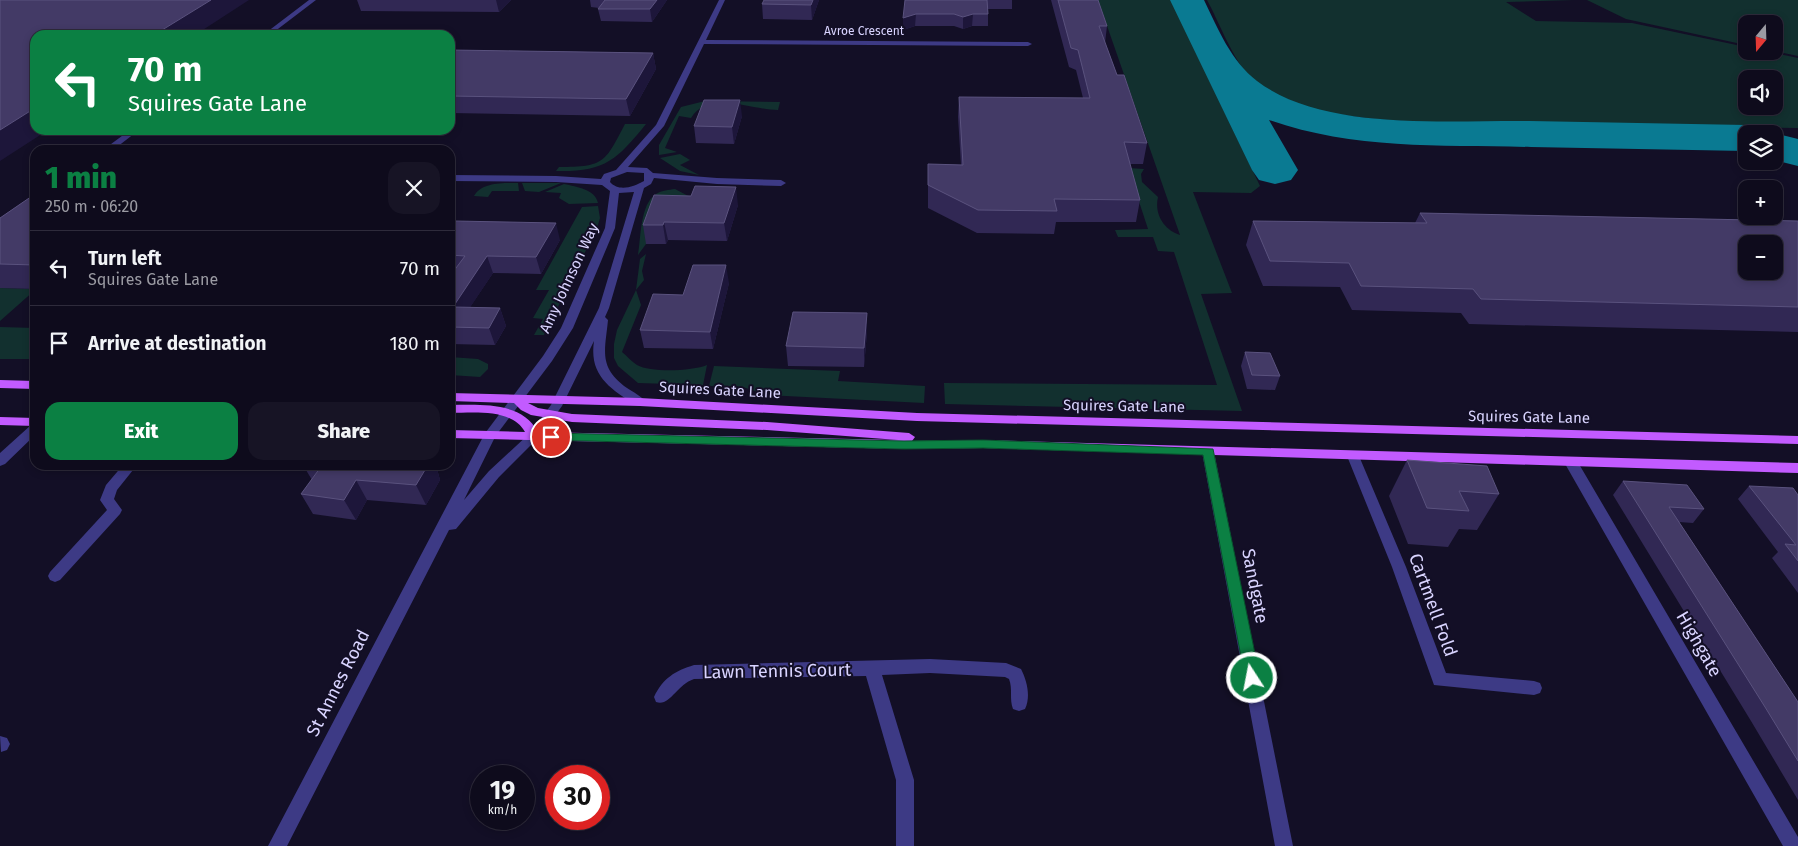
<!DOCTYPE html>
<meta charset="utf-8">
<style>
:root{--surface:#0e0b1c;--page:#171425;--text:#f1f3f6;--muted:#9b9ba3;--line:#2e2b3b;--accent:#0b8043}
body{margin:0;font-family:"Fira Sans",sans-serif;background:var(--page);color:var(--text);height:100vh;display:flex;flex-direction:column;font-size:19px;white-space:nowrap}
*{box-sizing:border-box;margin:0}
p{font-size:16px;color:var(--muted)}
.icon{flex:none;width:28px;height:28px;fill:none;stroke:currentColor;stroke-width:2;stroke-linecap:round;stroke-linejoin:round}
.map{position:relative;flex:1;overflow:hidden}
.details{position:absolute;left:30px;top:145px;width:425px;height:325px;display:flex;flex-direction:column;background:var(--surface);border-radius:15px;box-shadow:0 2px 8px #0003,0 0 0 1px var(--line)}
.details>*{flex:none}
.top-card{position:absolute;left:30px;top:30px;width:425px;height:105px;border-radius:15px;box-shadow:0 2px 8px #0003,0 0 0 1px var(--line);background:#0b8043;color:#fff;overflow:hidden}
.needle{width:32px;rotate:199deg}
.controls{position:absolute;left:1738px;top:15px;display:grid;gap:10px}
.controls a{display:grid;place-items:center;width:45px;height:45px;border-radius:10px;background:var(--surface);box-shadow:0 2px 8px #0003,0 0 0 1px var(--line);font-size:25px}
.speed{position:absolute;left:470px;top:765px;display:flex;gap:10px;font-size:25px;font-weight:700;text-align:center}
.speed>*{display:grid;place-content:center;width:65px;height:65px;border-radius:50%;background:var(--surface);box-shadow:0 2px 8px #0003,0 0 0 1px var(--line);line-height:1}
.speed small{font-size:12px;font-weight:400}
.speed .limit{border:8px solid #d22;background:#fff;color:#111}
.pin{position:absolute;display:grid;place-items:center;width:42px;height:42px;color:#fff;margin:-21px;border:2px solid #fff;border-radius:50%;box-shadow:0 1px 5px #0007}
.me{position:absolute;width:55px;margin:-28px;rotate:349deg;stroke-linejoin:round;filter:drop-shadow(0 0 4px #0008)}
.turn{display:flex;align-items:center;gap:18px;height:105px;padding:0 15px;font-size:22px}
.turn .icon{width:65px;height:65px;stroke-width:2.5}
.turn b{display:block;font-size:35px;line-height:42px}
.round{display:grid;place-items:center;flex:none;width:52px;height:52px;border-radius:15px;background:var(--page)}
.headline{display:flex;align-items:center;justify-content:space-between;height:85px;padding:0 15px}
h1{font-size:30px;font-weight:800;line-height:38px;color:var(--accent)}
.action{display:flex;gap:10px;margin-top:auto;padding:10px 15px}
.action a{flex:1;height:58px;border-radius:15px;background:var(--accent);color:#fff;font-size:20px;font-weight:800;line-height:58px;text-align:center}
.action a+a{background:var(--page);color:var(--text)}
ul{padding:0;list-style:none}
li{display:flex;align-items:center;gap:15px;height:75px;padding:0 15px;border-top:1px solid var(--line)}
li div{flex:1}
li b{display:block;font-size:19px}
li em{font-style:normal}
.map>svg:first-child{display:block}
.green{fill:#12302f;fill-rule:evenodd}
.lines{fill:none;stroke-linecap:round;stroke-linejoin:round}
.taxiway{fill:#0a7a92;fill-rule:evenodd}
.minor{fill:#3d3a85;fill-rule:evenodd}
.tertiary{fill:#3d3a85;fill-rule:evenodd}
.primary{fill:#c25bff;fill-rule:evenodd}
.wall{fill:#312854}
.shaded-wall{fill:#1d163a}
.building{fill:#433a66;stroke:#5a527e;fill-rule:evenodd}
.route{fill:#0b8043;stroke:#07532c}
.labels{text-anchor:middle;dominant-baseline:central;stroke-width:4;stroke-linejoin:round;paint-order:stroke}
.far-street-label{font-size:12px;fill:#d9d4ff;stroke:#130f26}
.street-label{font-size:15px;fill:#d9d4ff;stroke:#130f26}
.near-street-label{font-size:18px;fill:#d9d4ff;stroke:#130f26}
</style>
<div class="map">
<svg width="1798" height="846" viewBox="0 0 1798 846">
<rect width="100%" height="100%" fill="#130f26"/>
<!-- green -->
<path class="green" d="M1098,0H1171L1260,186L1251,193L1193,192L1232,293L1201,294L1242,411L945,404L944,383L1217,385L1174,252L1158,251L1153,237H1118L1115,230L1148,229L1128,168L1144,169L1141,174L1142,182L1158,197C1154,214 1164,230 1180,235Z
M1207,0H1574L1506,2L1536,21L1632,23L1746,47V51H1765L1798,58V128L1420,122C1367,119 1281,115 1245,71C1231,54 1218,20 1207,0ZM1746,79H1774V106H1746Z
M1587,0H1798V56L1774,51V24H1746V45L1626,19Z
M705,101L780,102L778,110C752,110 708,89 691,118L679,116L665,148L677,152L659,155V145L681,107Z
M625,124H646C616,161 604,172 556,171L559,167C605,167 605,162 625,124Z
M680,154L690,160L680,165L699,175L680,171L660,158Z
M518,183L519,191H492L488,197L474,196C482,182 503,183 518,183Z
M522,183H561L539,192L525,191Z
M564,184C577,187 595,189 598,203L569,204L559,198L561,193L545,192Z
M675,189L692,198L658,214L646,244L638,255C641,238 640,204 656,194C662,190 669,190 675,189Z
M598,206L600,218L597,228L544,335H534L543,319L533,318L549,290H536L582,207Z
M646,254L642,271L644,280L636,290L641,305L622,352C627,356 632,362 637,365C651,373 693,371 707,365L703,385L638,383L618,366L614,358V344L617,330L636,290L640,259Z
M0,288L35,289V290L0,321Z
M0,327L35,328V359H0Z
M450,357L478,359L488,364V369L480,377L450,375Z
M714,366L840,371L838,381L925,386L924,403L766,395L743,387L709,386Z"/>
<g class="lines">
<!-- taxiway -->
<path class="taxiway" d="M1170,0H1204C1218,29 1231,61 1257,81C1324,132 1450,120 1530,121C1602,122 1674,124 1746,125L1761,129L1765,134H1746V151C1674,150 1602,148 1531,147C1442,145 1354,150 1269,120L1298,170L1291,180L1275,184L1259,180L1252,170Z
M1774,133L1798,139V166L1774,160V134H1771Z"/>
<!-- minor -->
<path class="minor" d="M309,0H316L270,35H263Z
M719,0H725L706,40L1028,42L1032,44L1028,46L704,44L664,126L628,167L647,168L653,173L717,178L781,180L786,183L781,186L717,184L654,178L651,184L644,188L609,308L605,317L608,320C605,351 598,367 627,388C633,392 641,396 646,402L640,406L636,405C609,388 589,375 594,341L562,406L538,439H530L528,436L551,405L599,308L634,192L619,193L615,228L573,328L552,361L494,438H486L484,435L486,432L543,356L561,328L605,228L610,191L602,185L556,182L450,181V175L556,176L601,179L604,174L616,170L656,125ZM627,172L644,173V181C633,187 619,192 610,182L611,178Z
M130,130H139L113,150H103Z
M35,424V435L5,464L0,466V453L31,425Z
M1208,448L1214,452L1293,846H1275L1202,452Z
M1353,451L1359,456L1406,567L1446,673L1534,681L1540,683L1542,688L1540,693L1534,695L1434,685L1392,567L1347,456Z
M1571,457L1576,459L1798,837V846H1783L1564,462Z
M123,465H137L117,490L114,499L122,510L120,514L60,580L55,582L50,580L48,576L50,572L107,510L100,500L106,485Z
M930,659L1006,663L1021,669C1027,681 1031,696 1025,709L1019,711L1013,709C1009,699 1013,689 1009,679L1005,677L930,673L882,675L914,780V846H896V780L866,676L694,679C676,685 670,707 656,702L654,697C663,678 675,671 694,665Z
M0,736L7,738L10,744L7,750L1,752Z"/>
<!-- tertiary -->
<path class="tertiary" d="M490,431L496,435L464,500L489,471L530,433H538L540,436L499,477L456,529L449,530L287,846H268L484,435Z"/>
<!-- primary -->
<path class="primary" d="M0,380L35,381V389L0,388Z
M450,393L640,398L917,413L1798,436V444L917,421L640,406L528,403L538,408L572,414L767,422L909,433L915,437L912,441L983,440L1798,463V473L983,448L904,449L450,438V430L525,432C512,408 473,413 450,413V405C480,405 522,401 538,432L898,440L767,430L572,422L531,415L521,410L514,403L450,401Z
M0,417L35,418V426L0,425Z"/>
</g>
<!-- wall -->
<path class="wall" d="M357,0H511L499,12L361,11Z
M590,0H667L652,22L601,21L598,9L599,8L591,7Z
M819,0L812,20L763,19L762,4Z
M905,0H1012V9H988V26H972L963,29L954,26H915L903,30Z
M1051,0H1098L1107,26L1105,43L1117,75L1147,143L1143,164H1130L1140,200L1136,222H1056L1054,234L977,233L928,208V164L961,165L958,117L959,97L1083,98L1076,70L1069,67Z
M450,50L653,53L656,69L630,116L450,113Z
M742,116L734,144L696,143L694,126Z
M192,130H271L267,134L194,132Z
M35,194V289L0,288V218Z
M738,205L727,241L668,240L666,244H646L643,225Z
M1420,213L1798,221V332L1469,324L1461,313L1352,310L1340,287L1263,286L1246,245L1253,221L1415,223Z
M450,228L560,240L541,274L493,273L470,307L500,308L506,326L495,345L450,344V276L453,272H450Z
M729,283L713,349L644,348L640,330L683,295Z
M867,313V332L864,367L788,366L786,346Z
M1245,352L1280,376L1275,390L1247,389L1241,366Z
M1407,460L1499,494L1477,530L1459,529L1448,547L1408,544L1389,496Z
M303,465H436L440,480L426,505L367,500L356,520L313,514L301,494L312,480Z
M1623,481L1704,509L1693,523L1679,522L1798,702V800L1751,721L1613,495Z
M1749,486L1798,495V593L1772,558L1778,552L1738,499Z"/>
<!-- shaded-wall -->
<path class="shaded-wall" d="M211,0H249L195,35H154Z
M496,0H511L499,12Z
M657,0H667L652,22L650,9Z
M813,0H819L812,20L811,5Z
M916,14L915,26L903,30V18Z
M973,14L972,26L963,29V17Z
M653,53L656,69L630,116L626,99Z
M740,100L742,116L734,144L732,127Z
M35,108V130H48L0,161V130Z
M265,130H271L267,134Z
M736,187L738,205L727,241L724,223Z
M664,222L668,240L666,244L663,225Z
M556,223L560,240L541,274L536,257Z
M487,256L493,273L459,324L453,307Z
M726,265L729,283L713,349L710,332Z
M500,308L506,326L495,345L489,328Z
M867,313V332L864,367V348Z
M428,465H436L440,480L426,505L416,485Z
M356,480L367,500L356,520L344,500Z"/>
<!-- building -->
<path class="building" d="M0,0H211L154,35H35V108L0,130Z
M605,0H657L650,9H598Z
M764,0H813L811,5L762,4Z
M905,0H987L988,14H973L963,17L954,14H916L903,18Z
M1058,0H1098L1107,26H1099L1117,75H1124L1147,143L1124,142L1140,200L1054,199L1057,211L978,210L928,185V164L963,165L959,97L1090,98L1078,50L1071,48Z
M450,50L653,53L626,99L450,96Z
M704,100H740L732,127L694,126Z
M695,186L736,187L724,223L664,222L663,225H643L654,195L691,196Z
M35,194V265L0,264V218Z
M1420,213L1798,221V307L1481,299L1473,289L1361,286L1349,263L1270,261L1253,221L1427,223ZM1746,244H1774V271H1746Z
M455,221L556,223L536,257L487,256L453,307L500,308L489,328L450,327V276L465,256L450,255V228Z
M693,265H726L710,332L640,330L653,294L683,295Z
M793,312L867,313L864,348L786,346Z
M1245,352L1270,353L1280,376L1252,375Z
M1407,460L1487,466L1499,494L1459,491L1469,511L1427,508Z
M304,465H428L416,485L356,480L344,500L301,494L320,468Z
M1623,481L1687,485L1704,509L1669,507L1798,702V761L1765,707Z
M1749,486L1793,488L1798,495V561L1785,544L1796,545Z"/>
<!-- route -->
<path class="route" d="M551,433L904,441L983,440L1213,449L1260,678L1257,682L1252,684L1247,682L1245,678L1203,455L983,448L904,449L547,440L545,437Z"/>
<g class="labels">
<!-- far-street labels -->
<g class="far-street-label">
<text x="864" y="31">Avroe Crescent</text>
</g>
<!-- street labels -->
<g class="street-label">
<text transform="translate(569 278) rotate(-65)">Amy Johnson Way</text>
<text transform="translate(720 390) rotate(3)">Squires Gate Lane</text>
<text transform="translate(1124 406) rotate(1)">Squires Gate Lane</text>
<text transform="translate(1529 417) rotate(1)">Squires Gate Lane</text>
</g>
<!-- near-street labels -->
<g class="near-street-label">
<text transform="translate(1255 586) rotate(79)">Sandgate</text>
<text transform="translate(1433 605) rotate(70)">Cartmell Fold</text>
<text transform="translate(1699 644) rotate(60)">Highgate</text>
<text transform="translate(777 671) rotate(-1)">Lawn Tennis Court</text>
<text transform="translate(338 683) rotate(-63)">St Annes Road</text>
</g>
</g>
</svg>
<div class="controls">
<a><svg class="needle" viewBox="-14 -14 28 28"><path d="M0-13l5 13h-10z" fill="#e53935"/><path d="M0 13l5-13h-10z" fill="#9b9ba3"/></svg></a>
<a><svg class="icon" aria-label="sound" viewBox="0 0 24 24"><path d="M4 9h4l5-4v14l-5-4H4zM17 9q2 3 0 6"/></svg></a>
<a><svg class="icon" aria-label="layers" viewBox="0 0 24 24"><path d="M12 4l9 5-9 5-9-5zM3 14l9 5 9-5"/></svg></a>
<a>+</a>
<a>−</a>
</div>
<div class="speed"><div>19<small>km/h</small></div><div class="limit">30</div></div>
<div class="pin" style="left:551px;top:437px;background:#d93025"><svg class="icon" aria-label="arrive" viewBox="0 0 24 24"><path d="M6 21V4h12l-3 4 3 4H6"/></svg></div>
<svg class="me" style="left:1252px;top:678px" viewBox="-20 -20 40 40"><circle r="17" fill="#0b8043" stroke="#fff" stroke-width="3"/><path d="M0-11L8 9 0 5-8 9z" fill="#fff"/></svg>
<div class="top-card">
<div class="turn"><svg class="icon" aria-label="left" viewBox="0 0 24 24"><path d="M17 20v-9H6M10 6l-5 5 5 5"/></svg><div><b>70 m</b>Squires Gate Lane</div></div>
</div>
<section class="details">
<div class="headline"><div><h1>1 min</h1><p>250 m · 06:20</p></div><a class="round"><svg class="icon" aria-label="close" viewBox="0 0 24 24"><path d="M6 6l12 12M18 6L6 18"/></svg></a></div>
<ul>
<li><svg class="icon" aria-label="left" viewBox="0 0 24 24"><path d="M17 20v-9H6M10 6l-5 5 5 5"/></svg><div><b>Turn left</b><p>Squires Gate Lane</p></div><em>70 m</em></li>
<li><svg class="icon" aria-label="arrive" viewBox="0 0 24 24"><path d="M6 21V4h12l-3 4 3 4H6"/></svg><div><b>Arrive at destination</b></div><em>180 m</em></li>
</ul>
<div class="action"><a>Exit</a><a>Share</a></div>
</section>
</div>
